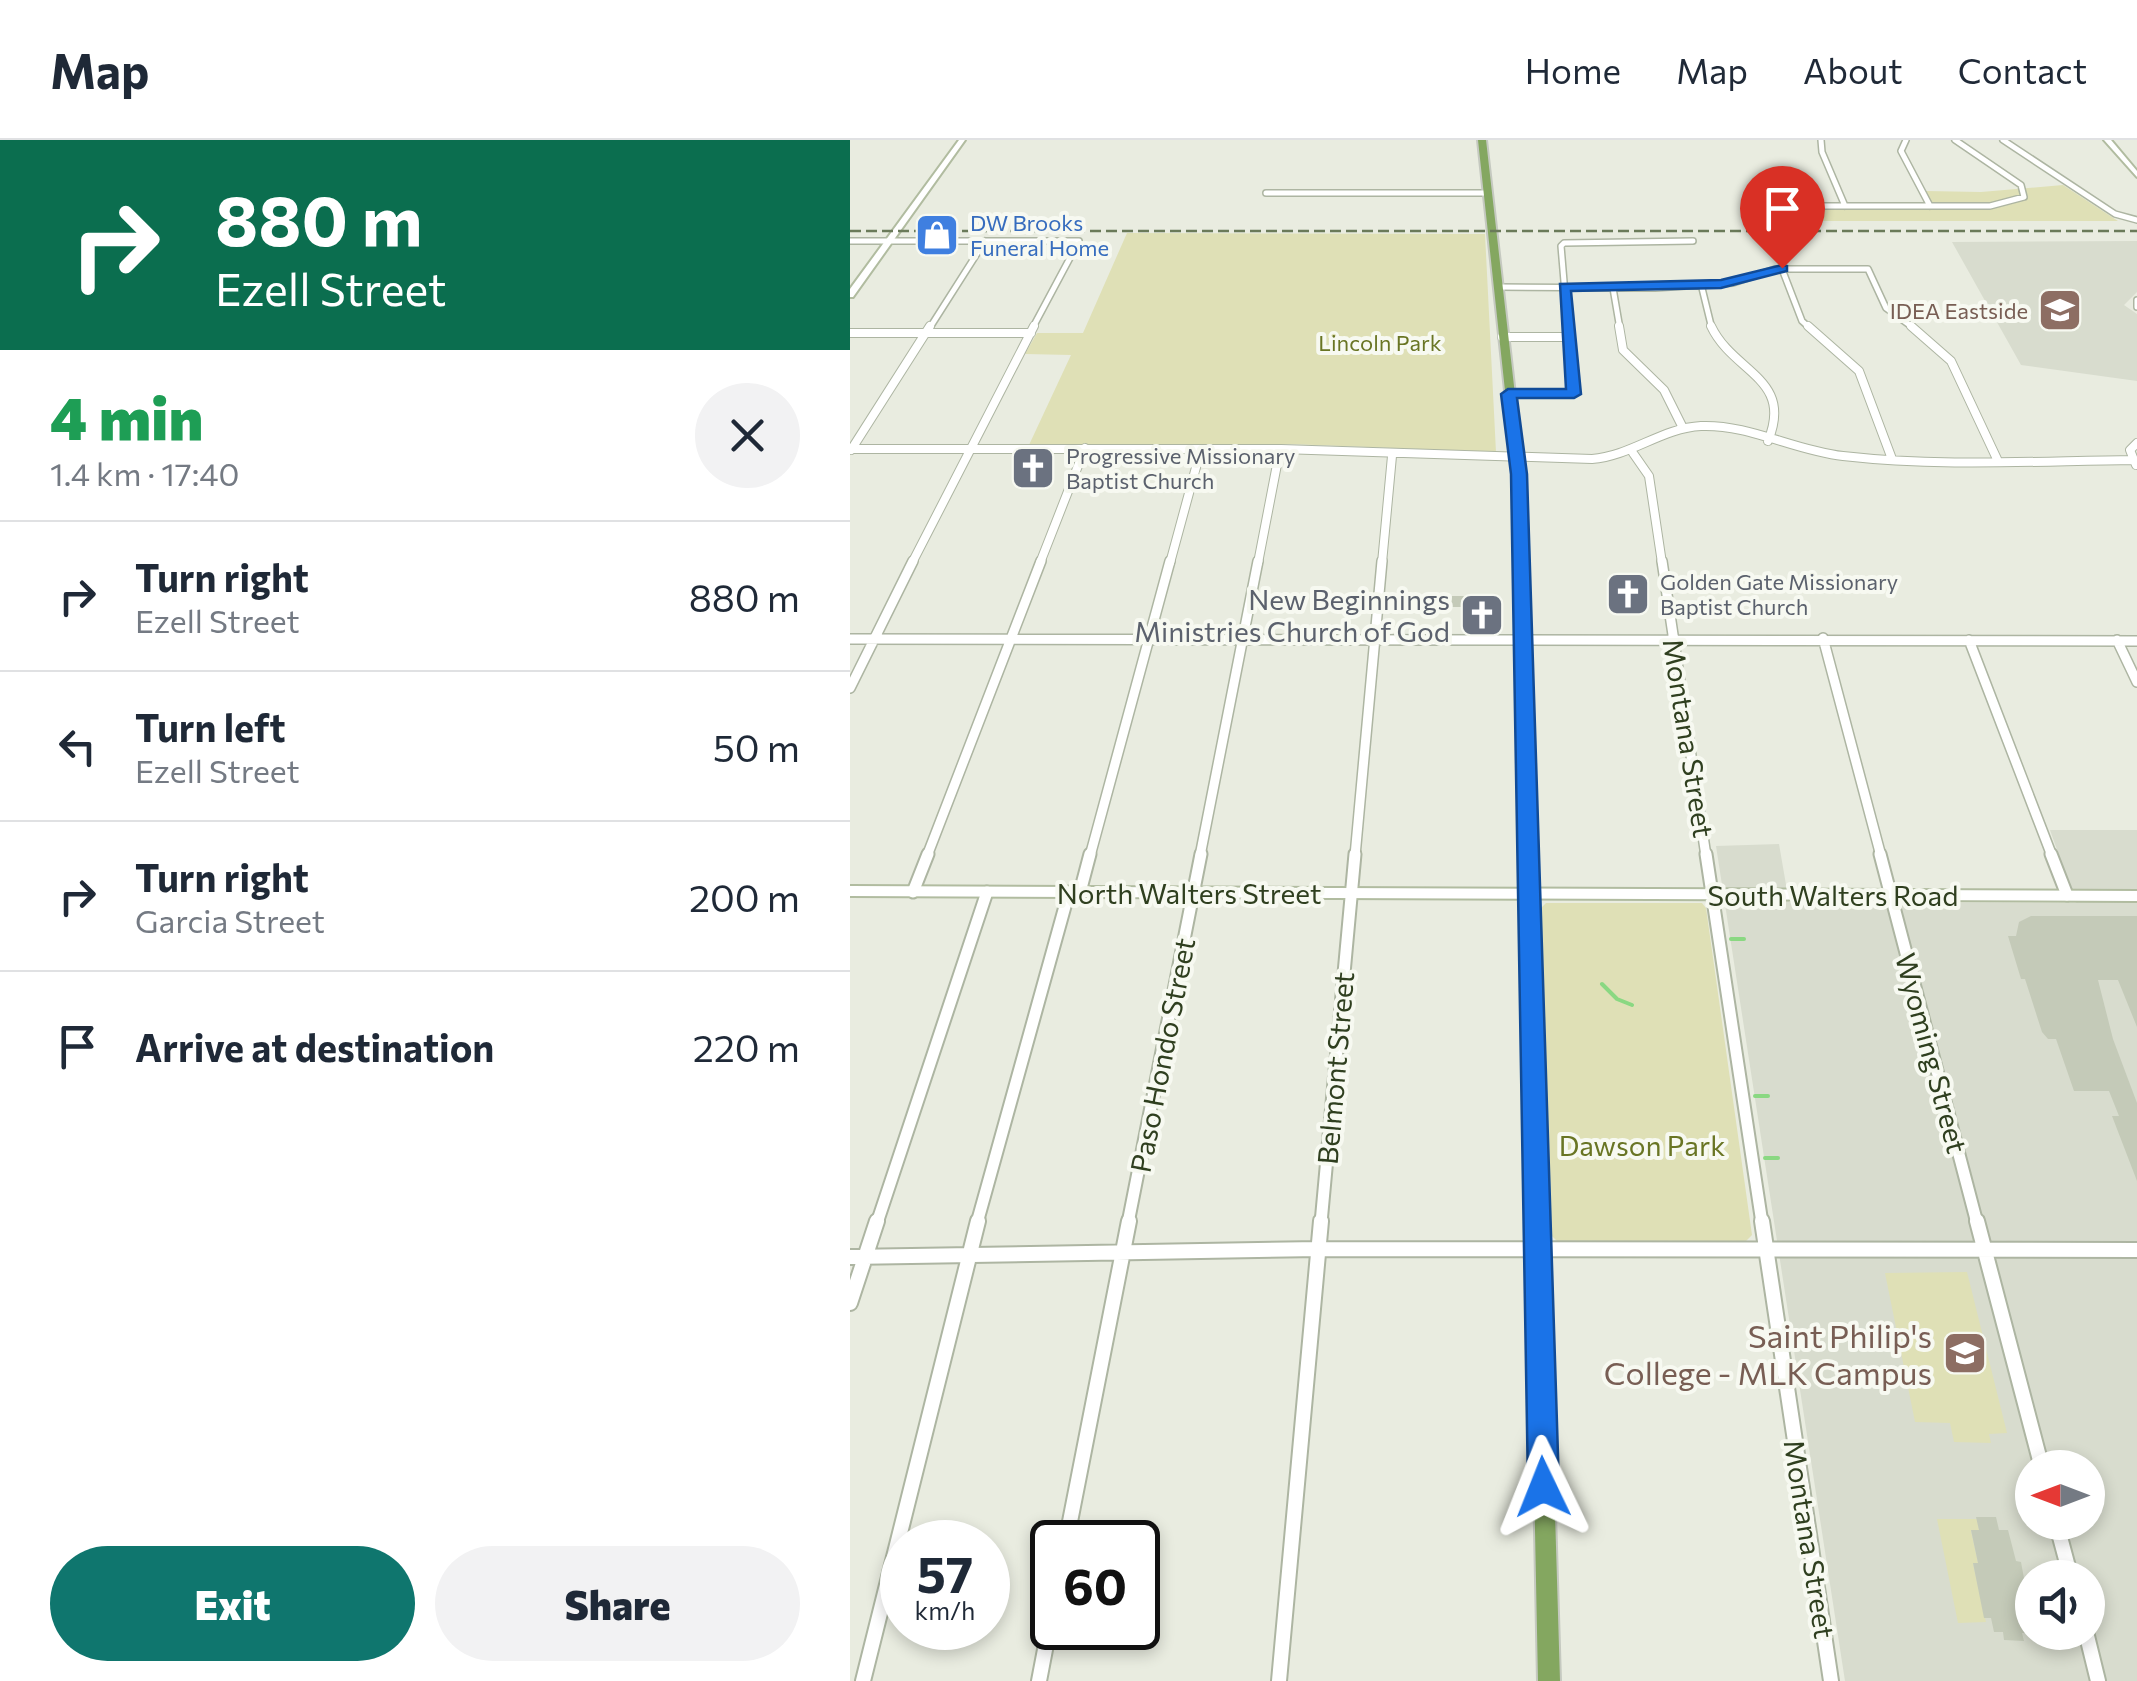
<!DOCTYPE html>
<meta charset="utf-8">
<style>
:root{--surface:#fff;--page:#f2f2f3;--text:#1f2937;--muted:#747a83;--line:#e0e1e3;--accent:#0f766e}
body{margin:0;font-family:Commissioner,sans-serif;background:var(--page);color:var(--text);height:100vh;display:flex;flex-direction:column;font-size:38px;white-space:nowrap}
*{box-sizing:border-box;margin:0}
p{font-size:32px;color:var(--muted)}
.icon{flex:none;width:55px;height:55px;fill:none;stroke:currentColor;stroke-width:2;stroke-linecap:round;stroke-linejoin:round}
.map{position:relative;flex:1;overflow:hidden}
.details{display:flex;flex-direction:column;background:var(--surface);width:850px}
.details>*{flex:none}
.top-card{background:#0b6e4f;color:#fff;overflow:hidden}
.needle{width:65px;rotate:270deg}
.buttons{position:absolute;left:1165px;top:1310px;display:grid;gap:20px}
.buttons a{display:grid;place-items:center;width:90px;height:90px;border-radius:50%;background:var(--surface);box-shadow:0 5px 15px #0003;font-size:50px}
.speed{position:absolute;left:30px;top:1380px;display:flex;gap:20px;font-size:50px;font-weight:700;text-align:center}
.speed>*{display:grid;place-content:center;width:130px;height:130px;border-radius:50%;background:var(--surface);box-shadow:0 5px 15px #0003;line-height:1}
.speed small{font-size:25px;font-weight:400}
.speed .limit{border:5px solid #111;border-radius:15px;background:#fff;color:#111}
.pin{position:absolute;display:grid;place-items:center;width:85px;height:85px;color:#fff;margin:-102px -42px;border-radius:50% 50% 50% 0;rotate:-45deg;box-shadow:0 0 10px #0007}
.pin .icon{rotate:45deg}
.me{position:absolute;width:110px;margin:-55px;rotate:358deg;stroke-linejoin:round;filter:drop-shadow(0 0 8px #0008)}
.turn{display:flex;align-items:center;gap:35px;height:210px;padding:0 50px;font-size:45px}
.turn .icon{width:130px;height:130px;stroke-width:2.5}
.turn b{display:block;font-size:70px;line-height:85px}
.round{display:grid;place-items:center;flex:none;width:105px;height:105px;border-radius:52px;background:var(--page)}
.head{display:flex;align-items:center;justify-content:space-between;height:170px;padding:0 50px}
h1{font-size:60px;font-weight:800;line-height:75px;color:#1e9e55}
.cta{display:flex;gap:20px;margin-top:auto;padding:20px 50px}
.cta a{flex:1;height:115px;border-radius:60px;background:var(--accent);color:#fff;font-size:40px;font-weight:800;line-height:115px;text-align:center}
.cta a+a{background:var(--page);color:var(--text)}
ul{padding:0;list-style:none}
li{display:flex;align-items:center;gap:30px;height:150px;padding:0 50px;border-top:2px solid var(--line)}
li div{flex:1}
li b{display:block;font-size:38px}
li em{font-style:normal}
header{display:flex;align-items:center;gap:60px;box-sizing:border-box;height:140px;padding:0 50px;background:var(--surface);border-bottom:2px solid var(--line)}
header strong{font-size:48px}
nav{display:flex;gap:55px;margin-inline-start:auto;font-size:35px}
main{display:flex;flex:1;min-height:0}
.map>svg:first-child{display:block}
.built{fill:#d8dcce;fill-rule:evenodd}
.green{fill:#dfe0b6}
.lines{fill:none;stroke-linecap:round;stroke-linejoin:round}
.stream{stroke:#8ad882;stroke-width:4}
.building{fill:#c4cab8}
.street-far4-casing{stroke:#adb5a2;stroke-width:8}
.street-far3-casing{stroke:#adb5a2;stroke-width:10}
.street-far2-casing{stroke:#adb5a2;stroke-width:12}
.street-far1-casing{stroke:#adb5a2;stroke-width:15}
.street-casing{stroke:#adb5a2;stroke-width:18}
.secondary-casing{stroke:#b1bca0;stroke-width:4}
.primary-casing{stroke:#c5c9c0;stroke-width:4}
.street-far4{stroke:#fff;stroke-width:5}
.street-far3{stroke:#fff;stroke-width:8}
.street-far2{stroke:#fff;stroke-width:9}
.street-far1{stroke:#fff;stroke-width:11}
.street{stroke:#fff;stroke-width:14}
.secondary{fill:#fff;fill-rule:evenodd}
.primary{fill:#84a760;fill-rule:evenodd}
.rail{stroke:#6a7a59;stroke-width:2.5;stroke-dasharray:11 5;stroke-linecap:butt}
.route{fill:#1a73e8;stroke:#114b97;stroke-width:2.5}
.labels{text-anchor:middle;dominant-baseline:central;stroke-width:8;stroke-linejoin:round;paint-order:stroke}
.far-shop-label{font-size:22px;fill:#366cbe;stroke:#f7f9f1;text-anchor:start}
.far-education-label{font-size:22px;fill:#785e54;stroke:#f7f9f1;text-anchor:end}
.far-park-label{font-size:22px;fill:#697524;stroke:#f7f9f1}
.far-worship-label{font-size:22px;fill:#5b616d;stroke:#f7f9f1;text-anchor:start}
.worship-label{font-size:28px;fill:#5b616d;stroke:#f7f9f1;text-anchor:end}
.street-label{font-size:28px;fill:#2f3f1f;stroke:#f7f9f1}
.park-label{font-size:28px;fill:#697524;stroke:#f7f9f1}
.near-education-label{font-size:32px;fill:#785e54;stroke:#f7f9f1;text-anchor:end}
</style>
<header>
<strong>Map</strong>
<nav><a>Home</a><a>Map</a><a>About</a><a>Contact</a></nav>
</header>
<main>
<section class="details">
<div class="top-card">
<div class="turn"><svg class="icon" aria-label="right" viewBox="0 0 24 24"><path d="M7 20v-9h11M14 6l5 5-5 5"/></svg><div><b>880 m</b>Ezell Street</div></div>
</div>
<div class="head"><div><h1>4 min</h1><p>1.4 km · 17:40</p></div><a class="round"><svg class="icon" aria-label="close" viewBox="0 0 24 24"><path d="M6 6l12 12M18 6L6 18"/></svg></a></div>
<ul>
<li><svg class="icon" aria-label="right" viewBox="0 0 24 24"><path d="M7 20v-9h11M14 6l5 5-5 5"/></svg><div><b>Turn right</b><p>Ezell Street</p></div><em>880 m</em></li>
<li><svg class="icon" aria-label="left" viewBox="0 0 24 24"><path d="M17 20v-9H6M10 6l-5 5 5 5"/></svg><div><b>Turn left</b><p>Ezell Street</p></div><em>50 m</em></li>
<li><svg class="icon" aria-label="right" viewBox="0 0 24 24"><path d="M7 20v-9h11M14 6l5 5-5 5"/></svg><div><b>Turn right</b><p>Garcia Street</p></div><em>200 m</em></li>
<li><svg class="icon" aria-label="arrive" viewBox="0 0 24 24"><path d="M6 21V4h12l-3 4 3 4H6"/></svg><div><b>Arrive at destination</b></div><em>220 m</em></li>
</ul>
<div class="cta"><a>Exit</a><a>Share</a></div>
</section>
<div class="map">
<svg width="1287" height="1541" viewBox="0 0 1287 1541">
<rect width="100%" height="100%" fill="#e9ece0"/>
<!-- built -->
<path class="built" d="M1287,101V152L1274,165L1287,174V241L1171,225L1102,102Z
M1200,690H1287V1541H995L866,706L929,704L939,762L1226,763ZM1182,1328H1238V1382H1182ZM1182,1438H1238V1492H1182Z"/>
<!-- green -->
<path class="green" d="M1213,45L1268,81H958L954,68H1083L1076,51L1131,52Z
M277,93L635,94L646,312L440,304L179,305L221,215L175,214L187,193H233Z
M696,763H852L856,768L902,1095L896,1101H707L700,1094L690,769Z
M1117,1132L1157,1293L1139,1294L1141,1303L1104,1302L1100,1283L1065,1282L1035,1133Z
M1087,1379H1127L1129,1390L1121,1391L1128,1423L1123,1424L1136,1482L1108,1483Z"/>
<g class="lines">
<!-- stream -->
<path class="stream" d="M881,799H894
M752,844L767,859L782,865
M905,956H918
M915,1018H928"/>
</g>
<!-- building -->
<path class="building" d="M602,456H642L641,483H623L624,467H601Z
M1181,776H1287V887L1268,840H1248L1263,899L1287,963V1041L1262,976H1269L1259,951H1224L1206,899H1198L1192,892L1175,839H1171L1158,796H1166L1169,782Z
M1126,1377H1146L1149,1390H1158L1166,1421L1171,1422L1184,1493H1172L1174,1501L1154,1500L1153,1492H1144L1141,1478H1134L1123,1423H1128L1121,1390H1129Z"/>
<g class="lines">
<!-- street-far4 casing -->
<g class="street-far4-casing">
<path id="street-far4" d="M971,0L972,12L995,66
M1056,0L1051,11L1080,66
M1153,0L1265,74L1287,80
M416,53H639
M956,66H1140L1174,57L1171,45L1105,0
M0,101H229L182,189
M932,129L952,181L961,189
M851,144L862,189
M649,147L805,148L883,143L925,129H1018L1036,168L1065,189
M763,148L770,189
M1287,160V167
M79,189L135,101
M718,189L711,106L714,103L843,101"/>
</g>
<!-- street-far3 casing -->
<g class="street-far3-casing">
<path id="street-far3" d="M769,186L773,210L814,250L833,288
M861,186C883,233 944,238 918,301
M958,186L1009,231L1042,319
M1061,186L1101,221L1147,319
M0,193H181
M652,197H718
M658,254H723L718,186
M0,309H431L742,319C781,316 812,288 851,286C899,284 945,311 993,316C1089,327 1186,321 1283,320
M1,310L80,186
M783,313L799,336L812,423
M1286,325L1280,310L1287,303
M62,423L184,186
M190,423L235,308
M320,423L351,309
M408,423L430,309
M532,423L542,316"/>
</g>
<!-- street-far2 casing -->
<g class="street-far2-casing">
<path id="street-far2" d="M812,421L856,716
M973,498L1031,716
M0,499L1287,501
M1119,500L1202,716
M1267,500L1287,542
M0,548L63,421
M77,716L191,421
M240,716L320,421
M350,716L408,421
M505,716L532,421"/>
</g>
<!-- street-far1 casing -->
<g class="street-far1-casing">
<path id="street-far1" d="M856,714L912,1083
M1030,714L1127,1083
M1201,714L1217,755
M63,752L78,714
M230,752L240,714
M27,1083L137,752
M127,1083L219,752
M278,1083L351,714
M471,1083L505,714"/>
</g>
<!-- street casing -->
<g class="street-casing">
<path id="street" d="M912,1081L981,1541
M1127,1081L1192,1328
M0,1117L469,1109L1287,1110
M0,1163L27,1081
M1206,1382L1221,1438
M216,1402L279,1081
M1236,1492L1248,1541
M13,1541L128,1081
M189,1541L202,1473
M429,1541L471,1081"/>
</g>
<!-- secondary casing -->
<g class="secondary-casing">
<path id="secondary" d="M109,0H115L3,157H0V149Z
M1254,0H1261L1287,31V37Z
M0,746L1287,751V761L0,756Z"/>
</g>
<!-- primary casing -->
<g class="primary-casing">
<path id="primary" d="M628,0H636L674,334L710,1541H688L664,334Z"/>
</g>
<!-- street-far4 -->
<use href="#street-far4" class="street-far4"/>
<!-- street-far3 -->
<use href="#street-far3" class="street-far3"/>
<!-- street-far2 -->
<use href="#street-far2" class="street-far2"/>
<!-- street-far1 -->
<use href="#street-far1" class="street-far1"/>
<!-- street -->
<use href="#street" class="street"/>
<!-- secondary -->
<use href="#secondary" class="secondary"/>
<!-- primary -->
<use href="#primary" class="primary"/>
<!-- rail -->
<path class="rail" d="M0,91H1287"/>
</g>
<!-- route -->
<path class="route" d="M932,125L937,126V131L871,148L721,151L731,254L724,258H667L677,334L709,1347L704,1358L693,1363L682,1358L678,1347L661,334L651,254L658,249H716L710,144L871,140Z"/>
<!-- icons -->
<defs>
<g id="shop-square" transform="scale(2.25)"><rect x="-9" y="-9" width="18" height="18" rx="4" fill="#3f7fe0" stroke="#f7f9f1"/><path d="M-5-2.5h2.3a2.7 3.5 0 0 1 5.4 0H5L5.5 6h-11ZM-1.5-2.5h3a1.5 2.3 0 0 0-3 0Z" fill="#fff"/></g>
<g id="school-square" transform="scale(2.25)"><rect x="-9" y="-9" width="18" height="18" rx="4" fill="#8d6e63" stroke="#f7f9f1"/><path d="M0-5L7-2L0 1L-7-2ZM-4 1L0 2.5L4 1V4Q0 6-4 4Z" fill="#fff"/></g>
<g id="church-square" transform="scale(2.25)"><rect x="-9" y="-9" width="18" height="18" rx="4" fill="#6b7280" stroke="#f7f9f1"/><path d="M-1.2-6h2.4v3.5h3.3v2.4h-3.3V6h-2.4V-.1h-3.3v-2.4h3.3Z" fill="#fff"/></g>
<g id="university-square" transform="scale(2.25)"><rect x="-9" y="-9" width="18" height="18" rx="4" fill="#8d6e63" stroke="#f7f9f1"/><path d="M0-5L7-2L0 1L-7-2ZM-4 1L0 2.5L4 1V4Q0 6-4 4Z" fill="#fff"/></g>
</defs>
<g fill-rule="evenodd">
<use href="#shop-square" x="87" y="95"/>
<use href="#school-square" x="1210" y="170"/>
<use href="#church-square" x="183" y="328"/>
<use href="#church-square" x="778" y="454"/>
<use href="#church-square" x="632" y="475"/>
<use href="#university-square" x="1115" y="1213"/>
</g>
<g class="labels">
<!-- far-shop labels -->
<g class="far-shop-label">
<text x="120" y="82">DW Brooks<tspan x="120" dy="25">Funeral Home</tspan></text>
</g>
<!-- far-education labels -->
<g class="far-education-label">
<text x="1178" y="170">IDEA Eastside</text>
</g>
<!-- far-park labels -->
<g class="far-park-label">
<text x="530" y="202">Lincoln Park</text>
</g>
<!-- far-worship labels -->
<g class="far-worship-label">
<text x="216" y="315">Progressive Missionary<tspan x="216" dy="25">Baptist Church</tspan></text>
<text x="810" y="441">Golden Gate Missionary<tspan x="810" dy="25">Baptist Church</tspan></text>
</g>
<!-- worship labels -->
<g class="worship-label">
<text x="600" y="459">New Beginnings<tspan x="600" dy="32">Ministries Church of God</tspan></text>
</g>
<!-- street labels -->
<g class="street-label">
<text transform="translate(839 598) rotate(81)">Montana Street</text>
<text x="339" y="753">North Walters Street</text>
<text x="983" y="755">South Walters Road</text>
<text transform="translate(1082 913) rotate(75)">Wyoming Street</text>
<text transform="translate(312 915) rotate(-79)">Paso Hondo Street</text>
<text transform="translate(485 928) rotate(-85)">Belmont Street</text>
<text transform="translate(960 1399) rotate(81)">Montana Street</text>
</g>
<!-- park labels -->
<g class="park-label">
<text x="792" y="1005">Dawson Park</text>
</g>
<!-- near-education labels -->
<g class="near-education-label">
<text x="1082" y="1195">Saint Philip's<tspan x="1082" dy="37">College - MLK Campus</tspan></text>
</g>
</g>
</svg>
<div class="buttons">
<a><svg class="needle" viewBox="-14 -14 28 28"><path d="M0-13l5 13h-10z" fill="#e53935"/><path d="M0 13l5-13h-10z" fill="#747a83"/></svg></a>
<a><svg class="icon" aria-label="sound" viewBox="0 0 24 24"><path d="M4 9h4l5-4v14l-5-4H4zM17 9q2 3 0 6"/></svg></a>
</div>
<div class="speed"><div>57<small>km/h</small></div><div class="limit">60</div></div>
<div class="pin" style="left:932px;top:128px;background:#d93025"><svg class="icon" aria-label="arrive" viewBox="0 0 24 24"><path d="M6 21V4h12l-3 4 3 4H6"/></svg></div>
<svg class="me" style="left:693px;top:1347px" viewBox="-20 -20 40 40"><path d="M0-17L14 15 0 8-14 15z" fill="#1a73e8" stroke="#fff" stroke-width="4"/></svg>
</div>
</main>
